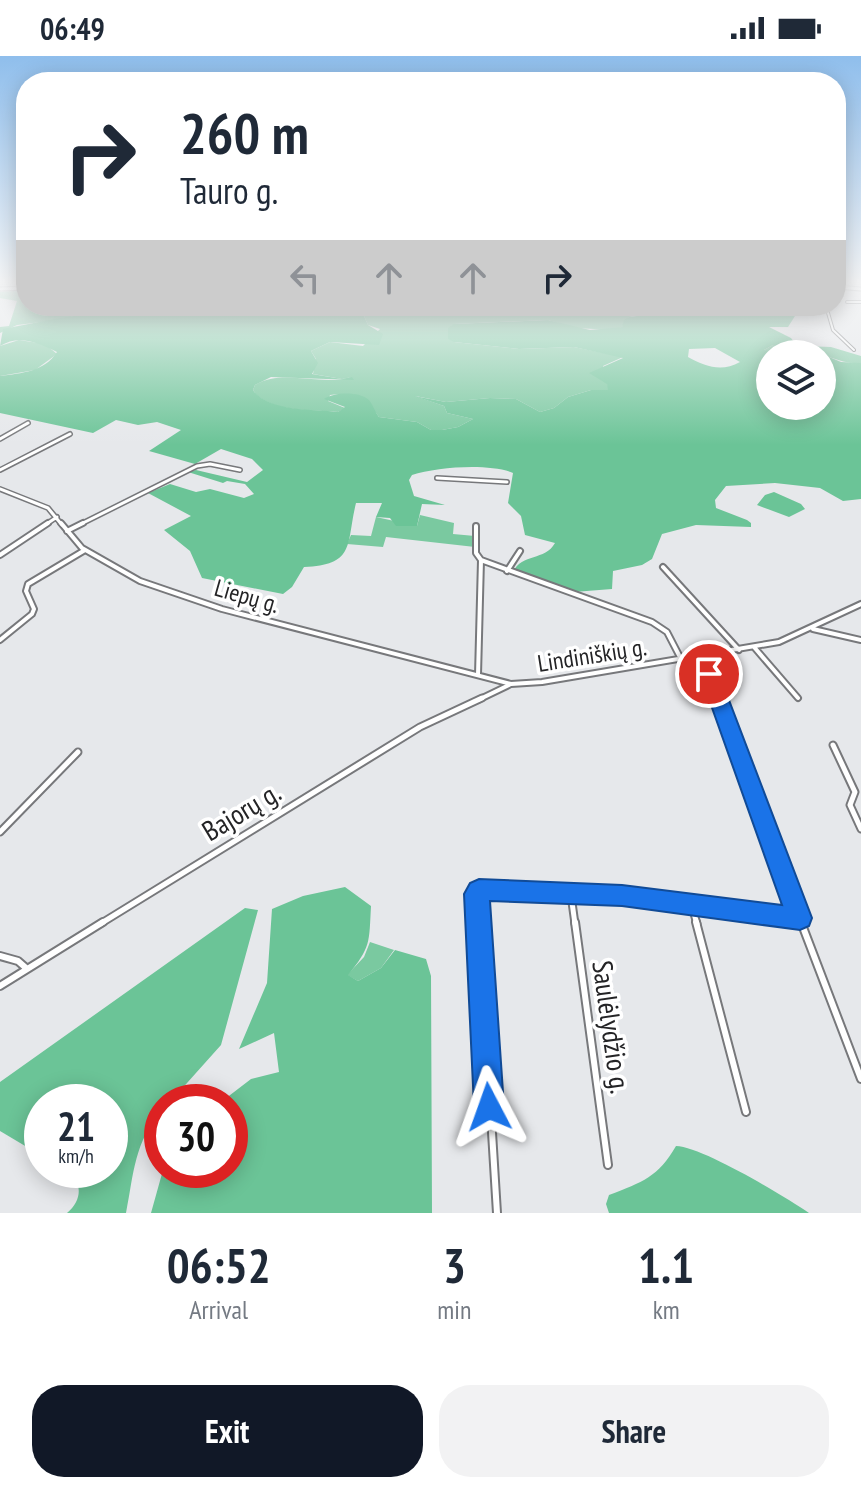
<!DOCTYPE html>
<meta charset="utf-8">
<style>
:root{--surface:#fff;--page:#f2f2f3;--text:#1f2937;--muted:#747a83;--accent:#111827}
body{margin:0;font-family:"PT Sans Narrow",sans-serif;background:var(--page);color:var(--text);height:100vh;display:flex;flex-direction:column;font-size:30px;white-space:nowrap}
*{box-sizing:border-box;margin:0}
p{font-size:26px;color:var(--muted)}
.icon{flex:none;width:44px;height:44px;fill:none;stroke:currentColor;stroke-width:2;stroke-linecap:round;stroke-linejoin:round}
.map{position:relative;height:1157px;overflow:hidden}
.drawer{display:flex;flex-direction:column;background:var(--surface);flex:1}
.drawer>*{flex:none}
.top-card{position:absolute;left:16px;top:16px;width:830px;height:244px;border-radius:32px;box-shadow:0 4px 20px #0003;background:#fff;color:var(--text);overflow:hidden}
.controls{position:absolute;left:756px;top:284px;display:grid;gap:16px}
.controls a{display:grid;place-items:center;width:80px;height:80px;border-radius:50%;background:var(--surface);box-shadow:0 4px 20px #0003;font-size:40px}
.speed{position:absolute;left:24px;top:1028px;display:flex;gap:16px;font-size:40px;font-weight:700;text-align:center}
.speed>*{display:grid;place-content:center;width:104px;height:104px;border-radius:50%;background:var(--surface);box-shadow:0 4px 20px #0003;line-height:1}
.speed small{font-size:20px;font-weight:400}
.speed .limit{border:12px solid #d22;background:#fff;color:#111}
.pin{position:absolute;display:grid;place-items:center;width:68px;height:68px;color:#fff;margin:-34px;border:4px solid #fff;border-radius:50%;box-shadow:0 2px 8px #0007}
.me{position:absolute;width:88px;margin:-44px;rotate:356deg;stroke-linejoin:round;filter:drop-shadow(0 0 6px #0008)}
.turn{display:flex;align-items:center;gap:28px;height:168px;padding:0 32px;font-size:36px}
.turn .icon{width:104px;height:104px;stroke-width:2.5}
.turn b{display:block;font-size:56px;line-height:68px}
.lanes{display:flex;align-items:center;height:76px;padding:0 32px;background:#0003;justify-content:center;gap:40px;direction:ltr}
.lanes .off{opacity:.35}
.eta{display:flex;justify-content:space-evenly;align-items:center;height:136px;text-align:center}
.eta b{font-size:48px;font-weight:600;line-height:56px}
.primary-button{display:flex;gap:16px;margin-top:auto;padding:16px 32px}
.primary-button a{flex:1;height:92px;border-radius:32px;background:var(--accent);color:#fff;font-size:32px;font-weight:600;line-height:92px;text-align:center}
.primary-button a+a{background:var(--page);color:var(--text)}
.status{display:flex;justify-content:space-between;align-items:center;height:56px;padding:0 40px;background:var(--surface);direction:ltr}
.status svg{height:22px;fill:currentColor}
.map>svg:first-child{display:block}
.green{fill:#7ac9a0}
.forest{fill:#6bc497;fill-rule:evenodd}
.lines{fill:none;stroke-linecap:round;stroke-linejoin:round}
.street-far4-casing{stroke:#77787b;stroke-width:4}
.street-far3-casing{stroke:#77787b;stroke-width:6}
.street-far2-casing{stroke:#77787b;stroke-width:8}
.street-far1-casing{stroke:#77787b;stroke-width:9}
.street-casing{stroke:#77787b;stroke-width:10}
.secondary-casing{stroke:#77787b;stroke-width:5}
.street-far4{stroke:#fff;stroke-width:2}
.street-far3{stroke:#fff;stroke-width:3}
.street-far2{stroke:#fff;stroke-width:4}
.street-far1{stroke:#fff;stroke-width:5}
.street{stroke:#fff;stroke-width:6}
.secondary{stroke:#fff;stroke-width:3}
.route{fill:#1a73e8;stroke:#114b97;stroke-width:2}
.labels{text-anchor:middle;dominant-baseline:central;stroke-width:7;stroke-linejoin:round;paint-order:stroke}
.street-label{font-size:24px;fill:#242426;stroke:#fff}
.near-street-label{font-size:28px;fill:#242426;stroke:#fff}
</style>
<div class="status"><b>06:49</b><svg viewBox="0 0 49 12"><path d="M0 12V9h3v3zM5 12V6h3v6zM10 12V3h3v9zM15 12V0h3v12zM26 1h20v11H26zM47 4h2v5h-2z"/></svg></div>
<div class="map">
<svg width="861" height="1157" viewBox="0 0 861 1157">
<rect width="100%" height="100%" fill="#e6e8eb"/>
<!-- green -->
<path class="green" d="M26,234V250H116L107,257H78L67,263L17,269L0,277V271L9,270L17,245L0,242V236Z
M395,250H488L513,254C525,245 543,250 556,257L562,252L558,250H664L668,254L629,261L622,271L613,274L575,272L548,264L454,268V286L519,293L574,291L623,301L603,310L609,334H591L568,341L554,352L540,356L516,343L490,342L446,346L415,340L444,350L447,357L473,363L458,371L442,374H431L417,366L379,361C363,339 359,336 330,339L328,345L345,352L338,356C313,353 268,357 253,334L255,329C284,312 320,331 352,321L342,323L313,318L316,303L311,295L330,286L363,290L380,273L368,269L364,260Z
M19,284L45,288L57,298L35,314L0,320V290Z
M794,285L804,290L831,291L861,300V307C841,309 824,296 803,295C790,294 777,297 764,294L773,289H797Z
M420,459L454,467L453,478L475,480V491L386,481L383,491L347,488L351,479L371,480L376,461L417,470Z
M370,886L394,894L381,912L358,925L347,919L364,901Z"/>
<!-- forest -->
<path class="forest" d="M161,250H395L364,260L368,269L383,278L379,289L330,286L311,295L318,307L312,318L342,323L352,321L354,324L271,321L255,329L253,334C268,356 313,353 338,356L345,351L324,343C334,336 359,335 369,344C373,349 375,356 379,361L417,366L431,374H442L458,371L473,363L447,357L444,350L414,340L446,346L490,342L516,343L540,356L554,352L568,341L591,334H608L607,328L589,317L623,302L574,291L519,293L454,286L448,283V272L454,268L548,264L590,274L622,271L624,264L629,261L667,256L664,250H737L768,257V260H779L774,258L795,260L788,271H769L791,282L797,290L773,289L764,294L815,298H770V350H822V298L841,306L861,307V443L843,445L820,432L775,427L726,430L715,444L716,452L747,464L751,467V471L696,469L662,478L652,503L642,509L613,515L612,533L574,536L513,516C522,497 545,505 555,487L525,479L521,460L508,447L513,417C489,407 437,411 412,419L409,424L414,440L445,449L422,448L417,470H396L390,462L376,461L382,447H356C346,488 356,509 304,511L292,531L283,538L202,522L190,495L164,474L191,460L148,437L170,428L196,436L210,433L244,442L254,438L245,428L227,425L223,427L188,416L196,414L247,426L263,414L252,403L221,393L195,408L149,395L181,374L157,366L138,369L116,364L93,377L0,357V320C22,317 44,316 57,296C39,287 19,278 0,290L3,273C53,263 104,252 155,255ZM715,292L740,306C722,316 706,311 688,301L689,293Z
M774,436L801,448L805,453L789,461L757,449L765,439Z
M345,831L371,850C369,887 371,891 348,919L358,925L381,912L395,894L426,903L431,920L432,1157H151L163,1114H230V1046H221L251,1023L279,1016L274,977L239,993L267,927L272,853L303,840Z
M245,852L258,854L221,989L170,1046H162V1055C134,1086 134,1117 126,1157H67C83,1144 83,1124 65,1114H110V1046H42V1100L0,1075V1026Z
M676,1090C703,1091 784,1140 809,1157H609L606,1148L609,1139C643,1126 658,1121 676,1090Z"/>
<g class="lines">
<!-- street-far4 casing -->
<g class="street-far4-casing">
<path id="street-far4" d="M847,246H861
M826,250L833,274L854,294
M751,253L753,250"/>
</g>
<!-- street-far3 casing -->
<g class="street-far3-casing">
<path id="street-far3" d="M0,383L28,367
M0,414L70,378
M437,422L507,426
M0,433L48,452L62,469
M45,469L57,461
M79,469L197,410L210,408L240,414"/>
</g>
<!-- street-far2 casing -->
<g class="street-far2-casing">
<path id="street-far2" d="M61,467L82,492L140,525L222,553L511,628L542,626L779,586L861,548
M476,470V497L481,504L652,566L667,576L681,603
M67,475L83,467
M0,499L48,467
M663,511L739,594
M507,515L520,495
M813,573L861,584
M0,584L32,558L34,553L26,535L28,528L85,494
M754,591L798,642
M698,600L720,644
M478,619L481,504
M478,644L509,629"/>
</g>
<!-- street-far1 casing -->
<g class="street-far1-casing">
<path id="street-far1" d="M719,642L802,868
M833,689L855,736L850,749L861,773
M0,776L78,696
M571,839L575,868
M691,847L697,868
M100,868L420,671L482,642
M479,868V834L622,839L800,862"/>
</g>
<!-- street casing -->
<g class="street-casing">
<path id="street" d="M479,866L497,1157
M575,866L608,1109
M696,866L746,1056
M801,866L861,1023
M0,900L18,905L26,912
M0,930L103,866"/>
</g>
<!-- secondary casing -->
<g class="secondary-casing">
<path id="secondary" d="M836,231L861,233
M0,233L26,232"/>
</g>
<!-- street-far4 -->
<use href="#street-far4" class="street-far4"/>
<!-- street-far3 -->
<use href="#street-far3" class="street-far3"/>
<!-- street-far2 -->
<use href="#street-far2" class="street-far2"/>
<!-- street-far1 -->
<use href="#street-far1" class="street-far1"/>
<!-- street -->
<use href="#street" class="street"/>
<!-- secondary -->
<use href="#secondary" class="secondary"/>
</g>
<!-- sky -->
<linearGradient id="sky" x2="0" y2="1"><stop stop-color="#8fbeec"/><stop offset="0.58" stop-color="#f4f5f6"/><stop offset="1" stop-color="#f4f5f6" stop-opacity="0"/></linearGradient>
<rect width="861" height="389" fill="url(#sky)"/>
<!-- route -->
<path class="route" d="M709,612L719,618L812,862L809,870L800,874L622,850L490,845L504,1051L500,1062L489,1066L478,1062L474,1051L464,838L470,827L479,823L622,829L782,849L700,618Z"/>
<g class="labels">
<!-- street labels -->
<g class="street-label">
<text transform="translate(247 540) rotate(16)">Liepų g.</text>
<text transform="translate(592 599) rotate(-9)">Lindiniškių g.</text>
</g>
<!-- near-street labels -->
<g class="near-street-label">
<text transform="translate(241 755) rotate(-31)">Bajorų g.</text>
<text transform="translate(612 971) rotate(82)">Saulėlydžio g.</text>
</g>
</g>
</svg>
<div class="controls">
<a><svg class="icon" aria-label="layers" viewBox="0 0 24 24"><path d="M12 4l9 5-9 5-9-5zM3 14l9 5 9-5"/></svg></a>
</div>
<div class="speed"><div>21<small>km/h</small></div><div class="limit">30</div></div>
<div class="pin" style="left:709px;top:618px;background:#d93025"><svg class="icon" aria-label="arrive" viewBox="0 0 24 24"><path d="M6 21V4h12l-3 4 3 4H6"/></svg></div>
<svg class="me" style="left:489px;top:1051px" viewBox="-20 -20 40 40"><path d="M0-17L14 15 0 8-14 15z" fill="#1a73e8" stroke="#fff" stroke-width="4"/></svg>
<div class="top-card">
<div class="turn"><svg class="icon" aria-label="right" viewBox="0 0 24 24"><path d="M7 20v-9h11M14 6l5 5-5 5"/></svg><div><b>260 m</b>Tauro g.</div></div>
<div class="lanes"><svg class="icon off" aria-label="left" viewBox="0 0 24 24"><path d="M17 20v-9H6M10 6l-5 5 5 5"/></svg><svg class="icon off" aria-label="ahead" viewBox="0 0 24 24"><path d="M12 20V5M6 11l6-6 6 6"/></svg><svg class="icon off" aria-label="ahead" viewBox="0 0 24 24"><path d="M12 20V5M6 11l6-6 6 6"/></svg><svg class="icon" aria-label="right" viewBox="0 0 24 24"><path d="M7 20v-9h11M14 6l5 5-5 5"/></svg></div>
</div>
</div>
<section class="drawer">
<div class="eta">
<div><b>06:52</b><p>Arrival</p></div>
<div><b>3</b><p>min</p></div>
<div><b>1.1</b><p>km</p></div>
</div>
<div class="primary-button"><a>Exit</a><a>Share</a></div>
</section>
